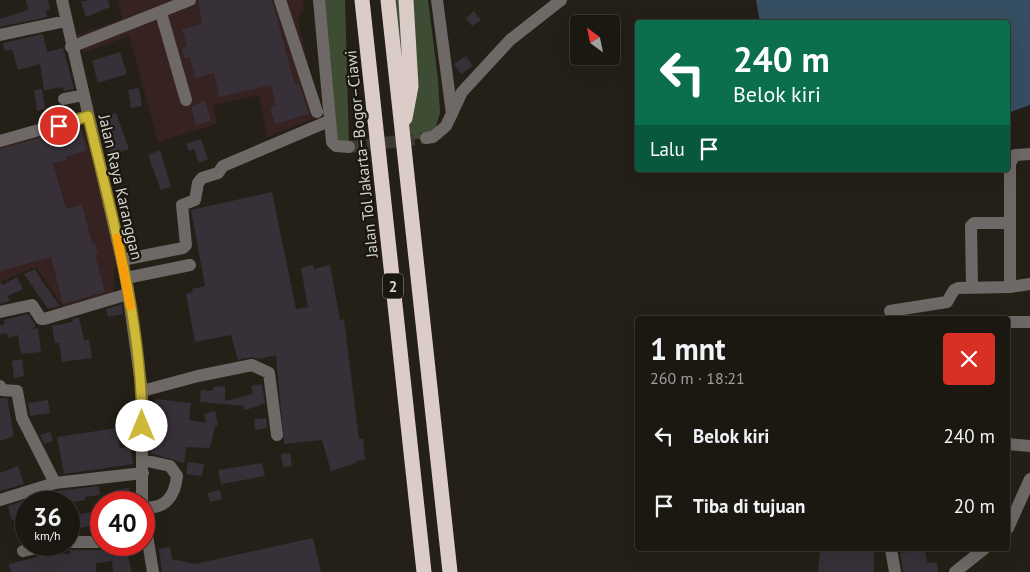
<!DOCTYPE html>
<html lang="id">
<meta charset="utf-8">
<style>
:root{--surface:#1b1811;--page:#28251f;--text:#f1f3f6;--muted:#a0a09f;--line:#393731}
body{margin:0;font-family:"PT Sans",sans-serif;background:var(--page);color:var(--text);height:100vh;display:flex;flex-direction:column;font-size:19px;white-space:nowrap}
*{box-sizing:border-box;margin:0}
p{font-size:16px;color:var(--muted)}
.icon{flex:none;width:28px;height:28px;fill:none;stroke:currentColor;stroke-width:2;stroke-linecap:round;stroke-linejoin:round}
.map{position:relative;flex:1;overflow:hidden}
.panel{position:absolute;left:635px;top:316px;width:375px;height:235px;display:flex;flex-direction:column;background:var(--surface);border-radius:5px;box-shadow:0 5px 20px #0002,0 0 0 1px var(--line)}
.panel>*{flex:none}
.guide{position:absolute;left:635px;top:20px;width:375px;height:152px;border-radius:5px;box-shadow:0 5px 20px #0002,0 0 0 1px var(--line);background:#0b6e4f;color:#fff;overflow:hidden}
.needle{width:32px;rotate:327deg}
.fabs{position:absolute;left:570px;top:15px;display:grid;gap:10px}
.fabs a{display:grid;place-items:center;width:50px;height:50px;border-radius:5px;background:var(--surface);box-shadow:0 5px 20px #0002,0 0 0 1px var(--line);font-size:25px}
.speed{position:absolute;left:15px;top:491px;display:flex;gap:10px;font-size:25px;font-weight:700;text-align:center}
.speed>*{display:grid;place-content:center;width:65px;height:65px;border-radius:50%;background:var(--surface);box-shadow:0 5px 20px #0002,0 0 0 1px var(--line);line-height:1}
.speed small{font-size:12px;font-weight:400}
.speed .limit{border:8px solid #d22;background:#fff;color:#111}
.pin{position:absolute;display:grid;place-items:center;width:42px;height:42px;color:#fff;margin:-21px;border:2px solid #fff;border-radius:50%;box-shadow:0 1px 5px #0007}
.me{position:absolute;width:55px;margin:-28px;rotate:0deg;stroke-linejoin:round;filter:drop-shadow(0 0 4px #0008)}
.turn{display:flex;align-items:center;gap:18px;height:105px;padding:0 15px;font-size:22px}
.turn .icon{width:65px;height:65px;stroke-width:2.5}
.turn b{display:block;font-size:35px;line-height:42px}
.then{display:flex;align-items:center;height:48px;padding:0 15px;background:#0003;gap:10px;font-size:19px}
.round{display:grid;place-items:center;flex:none;width:52px;height:52px;border-radius:5px;background:var(--page)}
.summary{display:flex;align-items:center;justify-content:space-between;height:85px;padding:0 15px}
h1{font-size:30px;font-weight:700;line-height:38px}
ul{padding:0;list-style:none}
li{display:flex;align-items:center;gap:15px;height:70px;padding:0 15px}
li div{flex:1}
li b{display:block;font-size:19px}
li em{font-style:normal}
.map>svg:first-child{display:block}
.industrial{fill:#352221}
.green{fill:#3f4c34}
.water{fill:#364e61}
.building{fill:#373038}
.lines{fill:none;stroke-linecap:round;stroke-linejoin:round}
.minor-tunnel{stroke:#3e3b32;stroke-width:12;stroke-dasharray:12 6;stroke-linecap:butt}
.minor{stroke:#6e6866;stroke-width:12}
.highway{stroke:#dbccc8;stroke-width:15}
.route-casing{stroke:#867824;stroke-width:12}
.route{stroke:#ceb838;stroke-width:9}
.slow{stroke:#f59e0b;stroke-width:9}
.labels{text-anchor:middle;dominant-baseline:central;stroke-width:4.5;stroke-linejoin:round;paint-order:stroke}
.shield{fill:#1a170e;stroke:#9c9992;stroke-width:1}
.shield-label{font-size:15px;font-weight:bold;fill:#d3d1cb}
.street-label{font-size:16px;fill:#d3d1cb;stroke:#1a170e}
</style>
<div class="map">
<svg width="1030" height="572" viewBox="0 0 1030 572">
<rect width="100%" height="100%" fill="#242017"/>
<!-- industrial -->
<path class="industrial" d="M118,0H303L304,9L297,18L321,116L267,137L259,95L213,105L217,124L158,142L129,36L83,53L77,35L122,19Z
M80,115L99,185L117,265L114,273V292L64,308L36,267L0,282V135Z"/>
<!-- green -->
<path class="green" d="M319,0H345L349,147L336,146Z
M388,0H428L438,79L440,113L433,137L402,141Z"/>
<!-- water -->
<path class="water" d="M756,0H1030V105L1008,113V22H760Z"/>
<!-- building -->
<path class="building" d="M26,0H48L50,9L46,10L47,17L0,27V19L28,10Z
M88,0H108L110,7L86,17L81,2Z
M198,0H272L295,85L299,84L309,114L275,124L270,108L276,106L271,85L219,97L214,73L195,78L190,57L184,58L182,48L187,46L182,29L202,24Z
M474,11L481,20L472,26L466,18Z
M43,34L47,52L63,48L74,89L64,91L63,87L44,90L40,64L18,70L12,49L5,51L3,43Z
M120,52L127,74L98,83L92,61Z
M466,56L473,66L461,74L454,64Z
M139,88L142,106L131,108L128,90Z
M42,89L45,109L37,111L34,90Z
M205,101L211,121L196,125L191,106Z
M62,107L63,115L47,119L46,109Z
M116,113L129,149L110,155L106,144L112,142L108,130L111,129L107,116Z
M80,127L87,150L66,157L67,160L53,163L66,209L82,205L92,243H95L98,253L95,254L105,292L63,304L51,257L0,271V149Z
M201,139L208,159L199,163L194,149L189,151L186,144Z
M160,150L171,187L161,190L148,155Z
M272,192L296,309L308,307L301,268L313,265L314,269L330,265L340,320L344,319L359,439H363L365,460L356,461V463L331,471L322,440L284,444L276,355L259,359L251,357L238,360L231,335L195,342L186,294L193,292L192,289L205,286L191,210Z
M35,269L42,281L60,306L48,309L24,274Z
M17,277L23,289L8,296L10,301L0,304V281L2,285Z
M122,304L123,314L108,317L106,309Z
M28,314L36,326L31,329L38,328L41,352L21,354L18,335L8,338L7,333L0,334V325L5,324L4,320Z
M79,317L84,340H89L92,358L62,362L59,342L55,343L52,326L73,322L72,319Z
M22,359L24,376L14,378L12,361Z
M262,384L265,403L252,408L244,410V406L200,402L201,390L213,391V387L225,386V401L253,394L251,386Z
M0,398H7L14,436L0,441Z
M156,399L191,403L189,420L206,423L204,414L215,411L218,425L215,426L210,448L186,447L184,463L150,453Z
M48,400L50,413L30,416L28,403Z
M266,418L267,428L255,430L254,419Z
M117,428L120,448L130,447L133,464L64,474L57,437Z
M50,432L53,441L44,444L40,435Z
M290,453L292,466L283,467L281,454Z
M188,462L204,464L202,476L186,474Z
M262,463L265,476L221,484L218,470Z
M18,466L24,484L0,491V473Z
M99,486L100,495L85,497L86,500L70,502H28L27,500L57,491Z
M129,488L131,497L117,499L115,490Z
M220,490L222,499L210,502L208,493Z
M26,500V516L12,520L8,506Z
M92,512V515L101,514V534H93L92,526L69,529V516Z
M313,538L321,572H162L159,549L170,547L172,559L195,564Z
M108,545H125L132,572H113L112,561L96,563V572H11L9,564L48,554H70V550H101Z
M820,549H874V572H818Z
M925,550L927,563L937,562L938,572H903L900,553Z"/>
<g class="lines">
<!-- minor-tunnel -->
<path class="minor-tunnel" d="M349,147L426,138"/>
<!-- minor -->
<path class="minor" d="M62,0L126,278L142,391V502
M280,0L317,112
M319,0L332,142L336,146L349,147
M437,0L452,114
M161,13L186,100
M0,35L66,21
M71,47L190,0
M64,99L83,95
M426,138L433,137L446,126L462,92L510,40L561,0
M0,141L88,116
M1030,154L1015,155L1010,163V287L1030,284
M122,260L183,248L186,245L182,205L195,200L198,183L202,178L218,173L223,166L329,121
M126,278L190,265
M972,288L971,226L974,223H1010
M890,311L947,302L954,290L958,288L1010,287
M0,312L32,305L41,319H44L128,294
M1008,322H1030
M0,386L2,390L17,391L22,418L55,483
M142,391L198,376L252,365L269,373L277,435
M1008,444L1030,446
M143,460L170,466L177,476C175,496 165,510 144,507
M0,500L55,483L143,473
M144,517L153,572
M1008,528L1030,479
M69,542H101
M891,549L895,572
M23,551L49,545
M955,572L984,549"/>
<!-- highway -->
<path class="highway" d="M362,0L424,572
M388,0L450,572
M405,118L411,86L406,0"/>
</g>
<g class="lines">
<!-- route casing -->
<g class="route-casing">
<path id="route" d="M59,126L88,116C112,217 142,321 142,426"/>
</g>
<!-- route -->
<use href="#route" class="route"/>
<!-- slow -->
<path class="slow" d="M117,238L130,306"/>
</g>
<g class="labels">
<!-- shield labels -->
<rect class="shield" x="383" y="273.5" width="20" height="25" rx="4"/>
<g class="shield-label">
<text x="393" y="286">2</text>
</g>
<!-- street labels -->
<g class="street-label">
<text transform="translate(361 154) rotate(-96)">Jalan Tol Jakarta–Bogor–Ciawi</text>
<text transform="translate(121 187) rotate(77)">Jalan Raya Karanggan</text>
</g>
</g>
</svg>
<div class="fabs">
<a><svg class="needle" viewBox="-14 -14 28 28"><path d="M0-13l5 13h-10z" fill="#e53935"/><path d="M0 13l5-13h-10z" fill="#a0a09f"/></svg></a>
</div>
<div class="speed"><div>36<small>km/h</small></div><div class="limit">40</div></div>
<div class="pin" style="left:59px;top:126px;background:#d93025"><svg class="icon" aria-label="arrive" viewBox="0 0 24 24"><path d="M6 21V4h12l-3 4 3 4H6"/></svg></div>
<svg class="me" style="left:142px;top:426px" viewBox="-20 -20 40 40"><circle r="19" fill="#fff"/><path d="M0-13L10 11 0 6-10 11z" fill="#ceb838"/></svg>
<div class="guide">
<div class="turn"><svg class="icon" aria-label="left" viewBox="0 0 24 24"><path d="M17 20v-9H6M10 6l-5 5 5 5"/></svg><div><b>240 m</b>Belok kiri</div></div>
<div class="then">Lalu<svg class="icon" aria-label="arrive" viewBox="0 0 24 24"><path d="M6 21V4h12l-3 4 3 4H6"/></svg></div>
</div>
<section class="panel">
<div class="summary"><div><h1>1 mnt</h1><p>260 m · 18:21</p></div><a class="round" style="background:#d93025;color:#fff"><svg class="icon" aria-label="close" viewBox="0 0 24 24"><path d="M6 6l12 12M18 6L6 18"/></svg></a></div>
<ul>
<li><svg class="icon" aria-label="left" viewBox="0 0 24 24"><path d="M17 20v-9H6M10 6l-5 5 5 5"/></svg><div><b>Belok kiri</b></div><em>240 m</em></li>
<li><svg class="icon" aria-label="arrive" viewBox="0 0 24 24"><path d="M6 21V4h12l-3 4 3 4H6"/></svg><div><b>Tiba di tujuan</b></div><em>20 m</em></li>
</ul>
</section>
</div>
